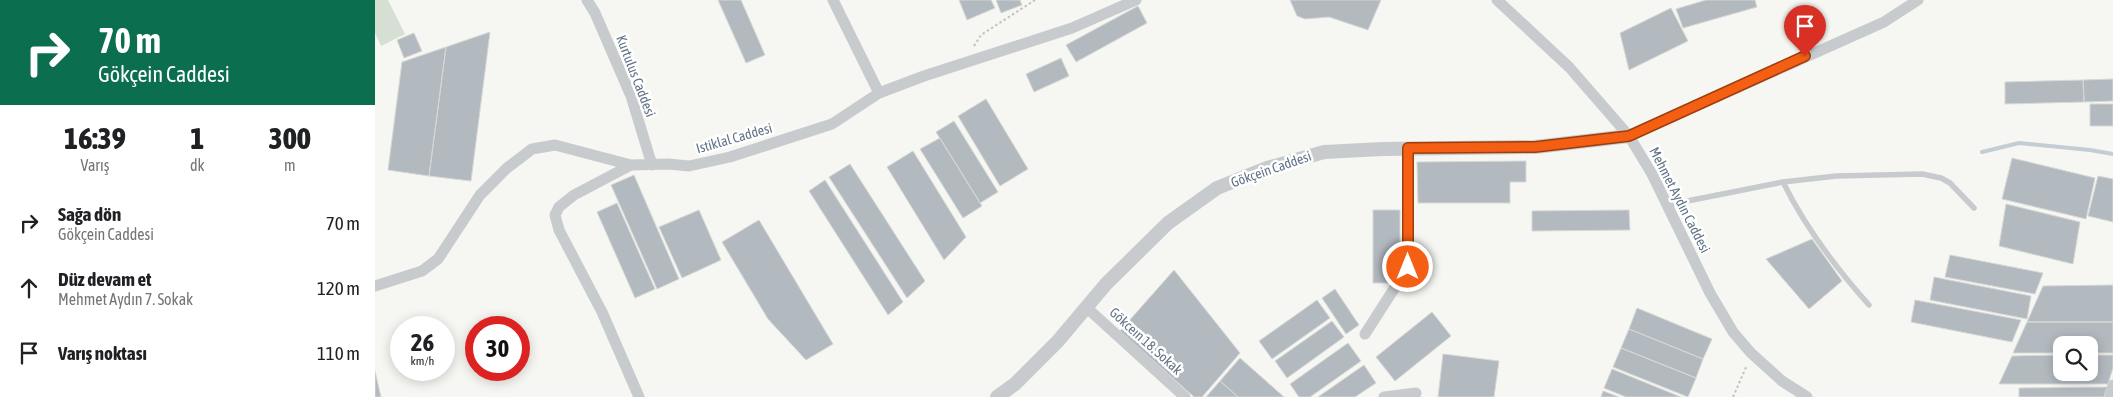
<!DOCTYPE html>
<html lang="tr">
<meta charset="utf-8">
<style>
:root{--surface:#fff;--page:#f2f2f2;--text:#202124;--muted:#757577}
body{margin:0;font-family:"Asap Condensed",sans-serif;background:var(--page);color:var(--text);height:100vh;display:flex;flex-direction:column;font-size:19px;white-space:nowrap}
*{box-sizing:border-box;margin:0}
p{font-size:16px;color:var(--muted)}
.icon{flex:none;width:28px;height:28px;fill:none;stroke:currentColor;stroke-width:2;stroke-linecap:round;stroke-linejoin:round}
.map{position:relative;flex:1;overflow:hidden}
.panel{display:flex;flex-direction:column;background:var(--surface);width:375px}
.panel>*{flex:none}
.guide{background:#0b6e4f;color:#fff;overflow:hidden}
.buttons{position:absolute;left:1678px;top:336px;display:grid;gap:10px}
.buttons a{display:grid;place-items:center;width:45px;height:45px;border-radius:10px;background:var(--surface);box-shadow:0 2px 12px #0003;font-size:25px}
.speed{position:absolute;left:15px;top:316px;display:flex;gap:10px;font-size:25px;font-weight:700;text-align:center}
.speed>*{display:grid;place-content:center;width:65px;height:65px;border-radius:50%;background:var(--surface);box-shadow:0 2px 12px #0003;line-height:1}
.speed small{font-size:12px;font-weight:400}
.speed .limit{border:8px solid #d22;background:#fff;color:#111}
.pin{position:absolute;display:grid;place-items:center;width:42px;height:42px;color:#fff;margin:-51px -21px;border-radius:50% 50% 50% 0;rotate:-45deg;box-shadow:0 0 5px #0007}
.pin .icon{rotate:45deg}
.me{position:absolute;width:55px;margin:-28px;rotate:0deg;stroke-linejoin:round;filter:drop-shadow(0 0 4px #0008)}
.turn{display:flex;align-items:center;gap:18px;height:105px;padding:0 15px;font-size:22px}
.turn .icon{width:65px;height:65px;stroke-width:2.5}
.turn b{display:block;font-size:35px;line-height:42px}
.eta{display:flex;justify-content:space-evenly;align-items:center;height:85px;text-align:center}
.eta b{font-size:30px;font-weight:800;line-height:35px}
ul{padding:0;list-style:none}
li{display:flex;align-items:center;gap:15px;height:65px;padding:0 15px}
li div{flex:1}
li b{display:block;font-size:19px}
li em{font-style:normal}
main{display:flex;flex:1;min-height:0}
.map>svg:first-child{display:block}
.green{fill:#d6dfd3}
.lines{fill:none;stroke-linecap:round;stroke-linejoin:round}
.stream{stroke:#c3cdd3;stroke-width:4}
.building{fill:#b2b9bf;stroke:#d7d8d5}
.path{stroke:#c0c2c4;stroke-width:2;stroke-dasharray:2.5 2.5;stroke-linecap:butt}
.service{stroke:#c8cbce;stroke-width:5.5}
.minor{stroke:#c8cbce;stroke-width:11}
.tertiary{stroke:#c8cbce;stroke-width:14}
.route-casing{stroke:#9f3e0c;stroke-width:12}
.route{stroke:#f55f13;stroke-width:9}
.labels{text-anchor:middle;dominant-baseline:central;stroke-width:5;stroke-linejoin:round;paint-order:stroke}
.street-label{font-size:14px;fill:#627387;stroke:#fff}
</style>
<main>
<section class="panel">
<div class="guide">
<div class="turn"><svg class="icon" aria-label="right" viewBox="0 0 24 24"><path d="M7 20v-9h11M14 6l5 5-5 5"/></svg><div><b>70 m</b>Gökçein Caddesi</div></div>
</div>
<div class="eta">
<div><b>16:39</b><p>Varış</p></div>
<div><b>1</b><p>dk</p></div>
<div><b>300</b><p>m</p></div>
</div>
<ul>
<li><svg class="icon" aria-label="right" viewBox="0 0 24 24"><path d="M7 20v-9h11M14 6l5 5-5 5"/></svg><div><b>Sağa dön</b><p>Gökçein Caddesi</p></div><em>70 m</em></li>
<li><svg class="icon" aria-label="ahead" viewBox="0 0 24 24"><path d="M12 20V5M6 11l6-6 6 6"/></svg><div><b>Düz devam et</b><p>Mehmet Aydın 7. Sokak</p></div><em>120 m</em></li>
<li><svg class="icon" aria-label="arrive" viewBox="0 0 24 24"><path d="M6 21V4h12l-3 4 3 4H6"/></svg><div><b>Varış noktası</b></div><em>110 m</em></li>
</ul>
</section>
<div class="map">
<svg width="1738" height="397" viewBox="0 0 1738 397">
<rect width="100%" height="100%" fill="#f6f6f2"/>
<!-- green -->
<path class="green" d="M0,0H13L30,34L6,46L0,33Z"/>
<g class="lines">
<!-- stream -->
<path class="stream" d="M1607,152L1644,143L1715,150L1738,154"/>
</g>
<!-- building -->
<path class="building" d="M343,0H366L390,55L371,63Z
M584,0H616L620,8L592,20Z
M621,0H645L647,5L626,13Z
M915,0H1006L993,30L954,17L930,19L922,16Z
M1331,0H1380L1382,7L1308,28L1301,9Z
M763,6L772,23L701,62L691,45Z
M1296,8L1313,41L1254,70L1245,33Z
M115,32L96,181L54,176L71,47Z
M39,33L47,51L29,58L22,40Z
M71,47L54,176L13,170L27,62Z
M686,58L694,76L659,92L651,74Z
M1738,79V101L1709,102L1708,80Z
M1708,80L1709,102L1630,104V82Z
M611,99L653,169L625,186L583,116Z
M1715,104H1738V126H1715Z
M579,121L623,192L605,203L561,132Z
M565,138L607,206L588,218L545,149Z
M538,151L591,237L569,260L512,167Z
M1637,158L1720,178L1711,219L1627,199Z
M1151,161V182H1135V203H1043L1042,162Z
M475,164L550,281L532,298L454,177Z
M259,175L304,279L282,289L236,185Z
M1723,176L1738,179V222L1713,216Z
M450,180L528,302L513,315L434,191Z
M242,203L280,289L260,298L222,212Z
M1631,204L1705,222L1698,264L1624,246Z
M324,210L346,260L307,278L284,227Z
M998,210H1025V263L1021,283H998Z
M1254,210L1255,230L1157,231V211Z
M384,220L458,344L431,360L393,319L347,242Z
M1437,239L1467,281L1434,309L1391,259Z
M1575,255L1668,273L1660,294L1570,277Z
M799,270L865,353L827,397H819L745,331Z
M1559,277L1656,296L1652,319L1555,300Z
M1738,285V322H1652L1668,286Z
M960,289L984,325L971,334L947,298Z
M942,300L955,318L897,359L884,341Z
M1540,300L1646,320L1637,342L1536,322Z
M1262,308L1337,339L1328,359L1254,329Z
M1057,312L1076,336L1020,381L1001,357Z
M957,321L969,337L912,378L900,361Z
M1652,322H1738V353H1714V345H1686V353H1638Z
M1254,329L1328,359L1321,378L1246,348Z
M973,343L986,361L935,397H924L915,384Z
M1246,348L1321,378L1313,397L1238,367Z
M1068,354L1124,361L1119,397H1063Z
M1686,355V372H1714V355H1738V368L1733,384H1624L1637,356Z
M865,358L909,397H863L845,381Z
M989,365L1001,383L980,397H943Z
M1237,369L1306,397H1251L1229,388Z
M0,371L6,397H0Z
M845,381L863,397H831Z
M1732,387L1729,397H1644V388Z
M1228,391L1244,397H1226Z"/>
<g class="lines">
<!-- path -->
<path class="path" d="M599,46L606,35L660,0
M1358,397L1372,365"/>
<!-- service -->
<path class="service" d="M1408,182C1430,227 1461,268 1494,305
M1292,205L1408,182L1461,176L1547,174L1566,178L1575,183L1599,208"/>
<!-- minor -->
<path class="minor" d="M212,0L220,13L256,96L277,165
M458,0L504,93
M1122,0L1194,67L1254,136L1277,174L1335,293L1358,332L1376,353L1407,381L1432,397
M1254,136L1509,22L1543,0
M256,165L199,195L184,207L180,215L184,230L227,312L264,397
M0,286L47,271L63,259L105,195L132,168L157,149L180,145L256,165L293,164L314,166L355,157L457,124L504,93L549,76L697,28L761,0
M711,307L810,397
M990,334L1033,267V148
M1009,397L1041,393
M1735,397L1738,385"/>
<!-- tertiary -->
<path class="tertiary" d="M622,397L640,384L683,341L731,284L793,223L842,188L892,168L949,152L1008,149L1160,147L1254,136"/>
</g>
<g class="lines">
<!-- route casing -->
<g class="route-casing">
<path id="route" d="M1033,267V148L1160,147L1254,136L1430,56"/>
</g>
<!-- route -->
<use href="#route" class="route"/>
</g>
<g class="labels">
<!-- street labels -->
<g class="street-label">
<text transform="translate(261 76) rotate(69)">Kurtulus Caddesi</text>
<text transform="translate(359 138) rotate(-16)">Istiklal Caddesi</text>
<text transform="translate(896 169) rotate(-19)">Gökçein Caddesi</text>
<text transform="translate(1305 200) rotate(63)">Mehmet Aydın Caddesi</text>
<text transform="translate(771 341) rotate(42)">Gökceın 18. Sokak</text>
</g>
</g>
</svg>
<div class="buttons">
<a><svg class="icon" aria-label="search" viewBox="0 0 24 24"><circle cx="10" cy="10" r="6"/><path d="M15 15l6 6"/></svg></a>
</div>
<div class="speed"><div>26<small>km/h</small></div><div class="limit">30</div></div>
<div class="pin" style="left:1430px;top:56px;background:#d93025"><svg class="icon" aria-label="arrive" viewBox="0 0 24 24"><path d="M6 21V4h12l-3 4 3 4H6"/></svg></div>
<svg class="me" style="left:1033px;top:267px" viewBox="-20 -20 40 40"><circle r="17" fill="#f55f13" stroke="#fff" stroke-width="3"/><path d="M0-11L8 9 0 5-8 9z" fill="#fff"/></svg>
</div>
</main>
